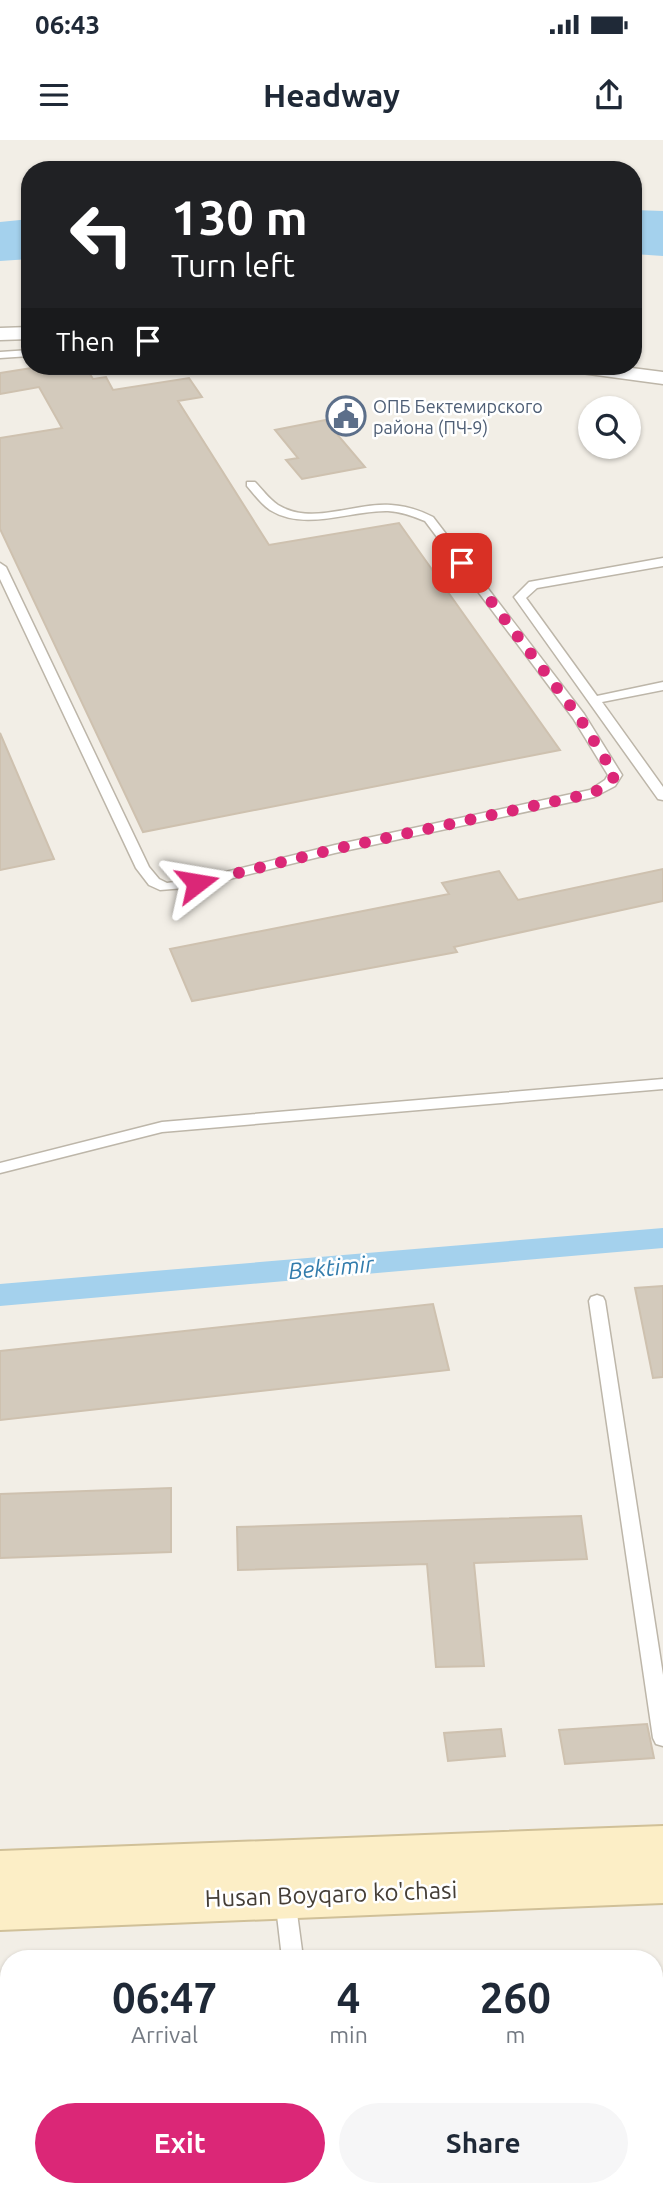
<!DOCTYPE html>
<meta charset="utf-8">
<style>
:root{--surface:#fff;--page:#f6f6f7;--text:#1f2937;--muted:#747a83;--accent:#db2777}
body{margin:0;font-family:Ubuntu,sans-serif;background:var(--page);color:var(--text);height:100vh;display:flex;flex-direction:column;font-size:26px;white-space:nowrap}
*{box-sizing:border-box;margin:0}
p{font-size:23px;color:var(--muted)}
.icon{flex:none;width:38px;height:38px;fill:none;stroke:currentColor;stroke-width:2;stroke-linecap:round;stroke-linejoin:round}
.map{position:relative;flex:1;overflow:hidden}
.drawer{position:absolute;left:0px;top:1810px;width:663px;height:247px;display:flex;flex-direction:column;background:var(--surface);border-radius:28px 28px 0 0;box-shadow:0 2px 5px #0004}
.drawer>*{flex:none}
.hud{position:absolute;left:21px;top:21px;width:621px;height:214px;border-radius:28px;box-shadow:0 2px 5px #0004;background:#202124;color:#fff;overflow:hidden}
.controls{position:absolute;left:578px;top:256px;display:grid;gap:14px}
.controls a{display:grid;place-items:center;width:63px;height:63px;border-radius:50%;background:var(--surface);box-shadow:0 2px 5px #0004;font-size:35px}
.pin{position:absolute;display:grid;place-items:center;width:60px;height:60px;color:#fff;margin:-30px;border-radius:14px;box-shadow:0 4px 10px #0006}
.me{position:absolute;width:77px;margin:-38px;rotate:76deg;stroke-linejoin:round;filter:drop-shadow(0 0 5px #0008)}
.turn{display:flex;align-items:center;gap:24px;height:147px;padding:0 35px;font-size:32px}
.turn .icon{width:91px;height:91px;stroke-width:2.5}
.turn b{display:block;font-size:49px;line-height:60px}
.then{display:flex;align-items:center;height:66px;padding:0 35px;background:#0003;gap:14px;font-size:26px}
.eta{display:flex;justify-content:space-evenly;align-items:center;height:119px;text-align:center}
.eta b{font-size:42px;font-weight:600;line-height:49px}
.action{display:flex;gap:14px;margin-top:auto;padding:14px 35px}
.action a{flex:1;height:80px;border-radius:42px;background:var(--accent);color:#fff;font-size:28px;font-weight:600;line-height:80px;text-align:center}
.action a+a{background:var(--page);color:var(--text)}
.status{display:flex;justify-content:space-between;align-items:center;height:49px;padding:0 35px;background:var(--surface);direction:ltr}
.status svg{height:19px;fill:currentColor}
header{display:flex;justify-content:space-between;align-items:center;height:91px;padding:0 35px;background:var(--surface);font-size:32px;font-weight:600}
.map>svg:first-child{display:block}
.green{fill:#cfe5b0}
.water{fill:#a4d1ed}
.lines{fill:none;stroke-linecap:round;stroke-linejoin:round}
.canal{fill:#a4d1ed;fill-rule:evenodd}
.building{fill:#d3cabc;stroke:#cec1af;stroke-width:2}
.service-casing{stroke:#bdb6a9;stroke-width:3}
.minor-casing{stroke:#bdb6a9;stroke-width:3}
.secondary-casing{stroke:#d0c098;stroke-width:4}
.service{fill:#fff;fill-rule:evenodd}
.minor{fill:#fff;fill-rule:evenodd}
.secondary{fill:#fceec6;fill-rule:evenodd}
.route{stroke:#db2777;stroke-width:12;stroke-dasharray:0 21.6}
.labels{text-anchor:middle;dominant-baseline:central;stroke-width:5;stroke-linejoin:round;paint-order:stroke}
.far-service-label{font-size:18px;fill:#4e5e75;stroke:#fff;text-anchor:start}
.water-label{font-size:23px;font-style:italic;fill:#337cac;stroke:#fff}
.near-street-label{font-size:24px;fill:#453e36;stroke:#fff}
</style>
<div class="status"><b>06:43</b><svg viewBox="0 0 49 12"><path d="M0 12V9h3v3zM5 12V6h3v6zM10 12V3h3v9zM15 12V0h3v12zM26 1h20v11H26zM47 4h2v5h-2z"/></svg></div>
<header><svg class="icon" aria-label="menu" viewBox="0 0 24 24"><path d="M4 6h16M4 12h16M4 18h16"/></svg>Headway<svg class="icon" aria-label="share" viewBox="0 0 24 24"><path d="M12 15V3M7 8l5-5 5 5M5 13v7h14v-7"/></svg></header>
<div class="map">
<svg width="663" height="2056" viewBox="0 0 663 2056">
<rect width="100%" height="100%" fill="#f2eee6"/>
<!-- green -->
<path class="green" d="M387,2048H575L576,2056H387Z"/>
<!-- water -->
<path class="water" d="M634,70L663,71V116L634,114Z
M30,79V119L0,121V82Z"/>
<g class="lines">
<!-- canal -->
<path class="canal" d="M663,1088V1108L0,1166V1144Z"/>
</g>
<!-- building -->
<path class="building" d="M44,226H85L93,239L106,237L113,250L189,238L202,257L178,261L269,405L399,383L560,610L143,692L0,389V298L62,288L39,247L0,254V233Z
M325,280L365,327L302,339L286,320L298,318L275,290Z
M0,593L54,719L0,730Z
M663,729V761L454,807L457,812L192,861L170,809L449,754L442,743L499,731L518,760Z
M663,1146V1237L653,1238L635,1148Z
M433,1164L449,1230L0,1280V1211Z
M171,1348V1412L0,1418V1354Z
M581,1376L587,1419L474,1423L484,1526L436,1527L427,1424L238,1430L237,1387Z
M647,1584L654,1618L565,1624L559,1590Z
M501,1589L505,1616L448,1621L444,1593Z"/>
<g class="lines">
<!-- service casing -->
<g class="service-casing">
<path id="service" d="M30,210V216L0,218V212Z
M247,342H255C262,349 269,359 278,365C312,386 355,362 391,365C407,366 419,370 433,377L584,574L622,635L615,646L594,657L335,713L197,747L160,750L149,745L136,728L0,439V423L6,427L149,727L159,739L167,743L197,739L335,705L590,650L605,640L608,635L573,578L425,381C413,376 402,372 388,371C350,370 306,392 270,370C261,364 254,354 247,346Z
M663,418V426L537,448L526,458L597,556L663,542V550L602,562L663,647V660L658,659L514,457L529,442Z
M663,939V949L162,992L0,1033V1023L162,982Z
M597,1155L603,1157L605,1161L663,1535V1606L656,1604L653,1598L589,1161L591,1157Z
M285,1749L292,1751L295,1758L303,1818H282L275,1758L278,1751Z
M663,1968V1990L654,1991V1969Z
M304,2048H326V2056H304Z"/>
</g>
<!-- minor casing -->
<g class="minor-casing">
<path id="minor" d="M30,187V199L0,200V188Z
M564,226H616L663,232V244L574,232Z"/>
</g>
<!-- secondary casing -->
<g class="secondary-casing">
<path id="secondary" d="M663,1686V1763L0,1790V1711Z"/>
</g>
<!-- service -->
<use href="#service" class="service"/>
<!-- minor -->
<use href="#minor" class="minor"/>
<!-- secondary -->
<use href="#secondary" class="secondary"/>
</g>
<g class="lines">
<!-- route -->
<path class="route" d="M197,743L335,709L593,653L610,643L615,635L579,577L462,423"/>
</g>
<!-- icons -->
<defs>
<g id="civic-ring" transform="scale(2.0125)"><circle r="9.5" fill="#fff" stroke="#5c6f8a" stroke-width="1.5"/><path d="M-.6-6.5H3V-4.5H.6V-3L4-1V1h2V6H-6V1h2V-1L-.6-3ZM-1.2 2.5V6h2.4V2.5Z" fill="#5c6f8a"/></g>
</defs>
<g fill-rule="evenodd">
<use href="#civic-ring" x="346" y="276"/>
</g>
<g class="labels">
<!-- far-service labels -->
<g class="far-service-label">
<text x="373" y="266">ОПБ Бектемирского<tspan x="373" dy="21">района (ПЧ-9)</tspan></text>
</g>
<!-- water labels -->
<g class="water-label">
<text transform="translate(331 1127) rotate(-5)">Bektimir</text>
</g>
<!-- near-street labels -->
<g class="near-street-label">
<text transform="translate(331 1754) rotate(-2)">Husan Boyqaro ko'chasi</text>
</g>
</g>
</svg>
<div class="controls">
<a><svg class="icon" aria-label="search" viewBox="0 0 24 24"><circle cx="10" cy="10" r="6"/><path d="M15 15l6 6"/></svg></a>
</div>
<div class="pin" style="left:462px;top:423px;background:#d93025"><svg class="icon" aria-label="arrive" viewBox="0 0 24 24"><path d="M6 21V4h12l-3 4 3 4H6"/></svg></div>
<svg class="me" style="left:197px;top:743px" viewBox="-20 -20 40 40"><path d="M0-17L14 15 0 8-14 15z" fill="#db2777" stroke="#fff" stroke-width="4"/></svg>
<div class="hud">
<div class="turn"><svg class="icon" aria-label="left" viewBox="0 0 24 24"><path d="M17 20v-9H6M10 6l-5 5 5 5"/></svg><div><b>130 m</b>Turn left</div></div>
<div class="then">Then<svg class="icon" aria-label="arrive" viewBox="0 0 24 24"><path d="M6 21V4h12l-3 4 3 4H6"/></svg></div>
</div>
<section class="drawer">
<div class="eta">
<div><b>06:47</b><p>Arrival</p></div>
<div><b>4</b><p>min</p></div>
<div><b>260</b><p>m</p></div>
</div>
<div class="action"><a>Exit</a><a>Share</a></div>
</section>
</div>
